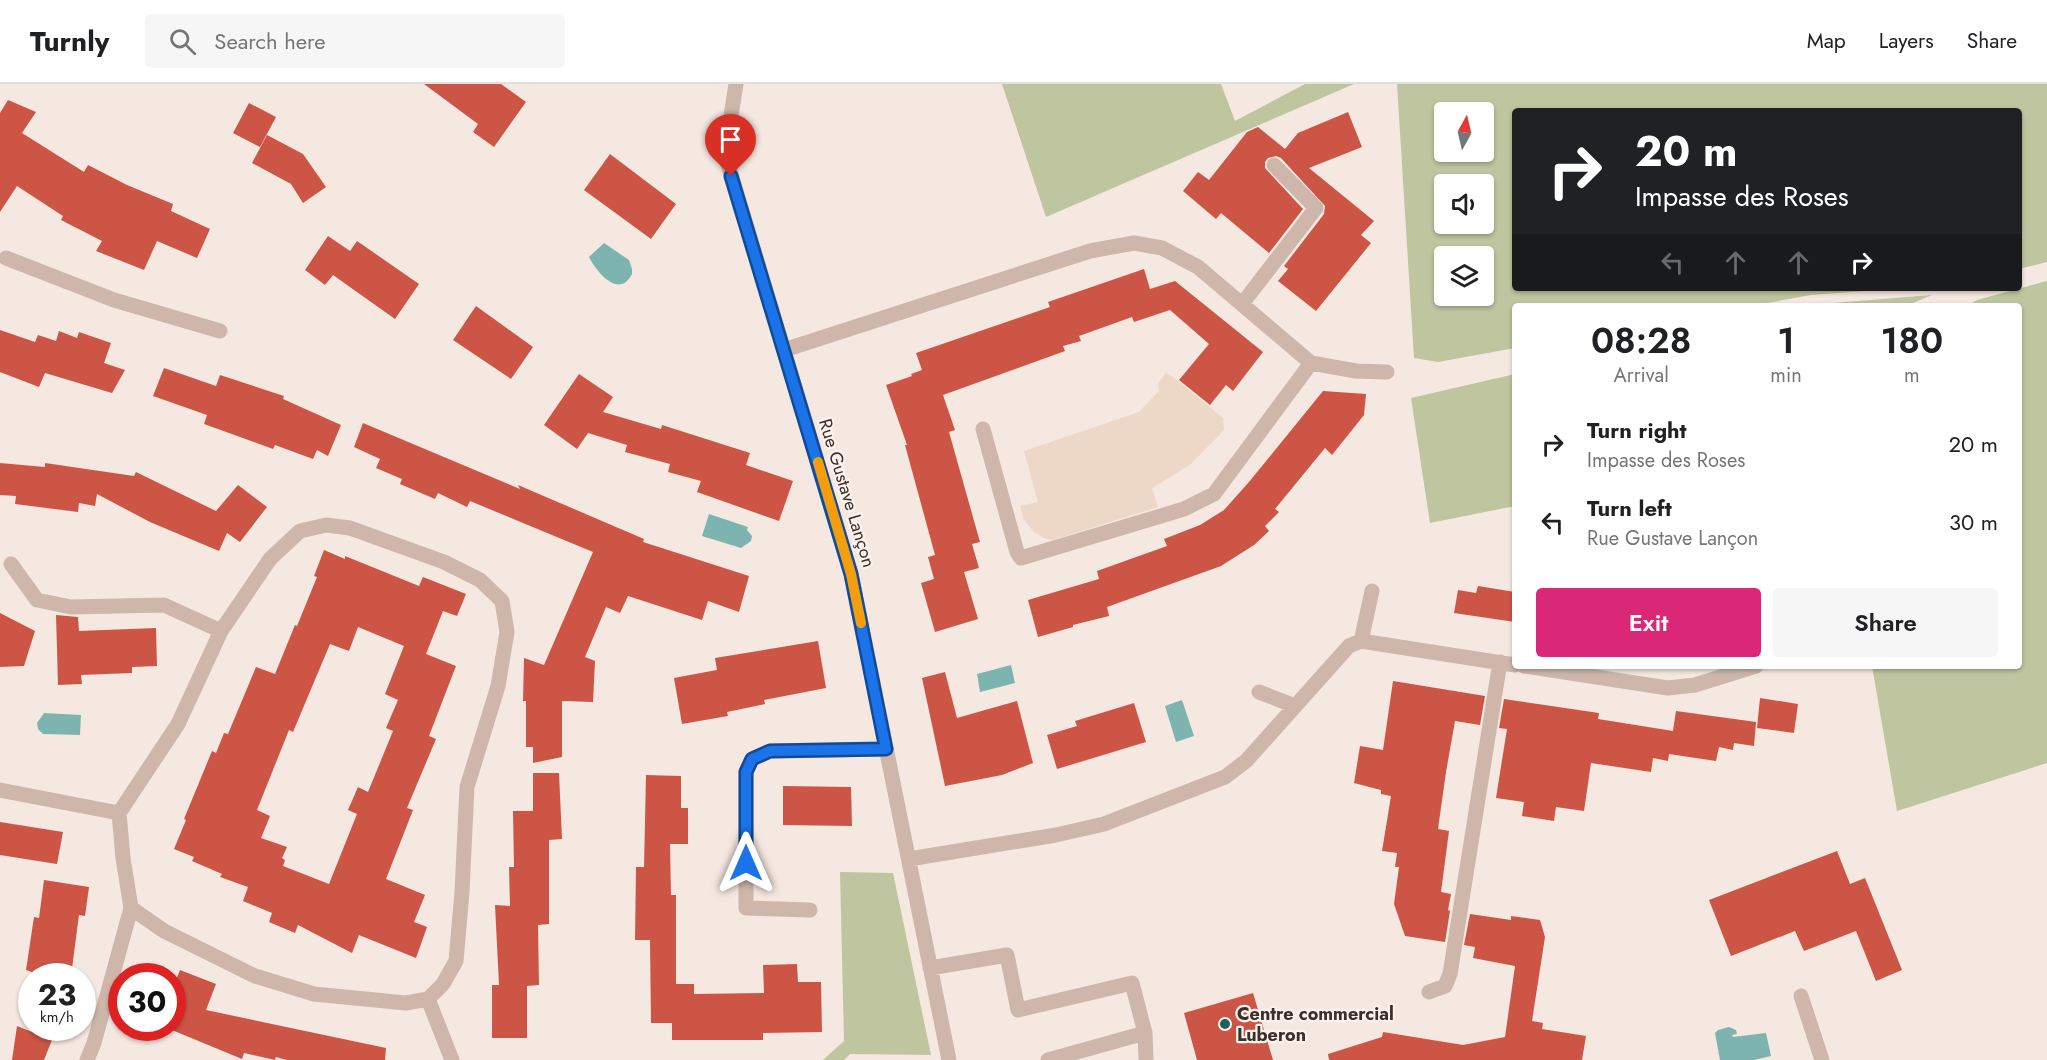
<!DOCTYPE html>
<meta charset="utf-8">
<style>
:root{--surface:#fff;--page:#f6f6f6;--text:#202124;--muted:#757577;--line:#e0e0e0;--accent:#db2777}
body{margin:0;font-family:Jost,sans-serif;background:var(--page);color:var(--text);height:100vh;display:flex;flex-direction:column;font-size:22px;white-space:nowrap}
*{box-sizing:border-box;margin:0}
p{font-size:20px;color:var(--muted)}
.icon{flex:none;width:33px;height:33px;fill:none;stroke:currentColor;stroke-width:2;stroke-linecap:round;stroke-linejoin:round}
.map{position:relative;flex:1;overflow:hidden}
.sheet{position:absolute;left:1512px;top:219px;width:510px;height:366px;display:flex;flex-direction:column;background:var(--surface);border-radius:6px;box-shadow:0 2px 4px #0004}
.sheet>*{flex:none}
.guide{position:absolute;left:1512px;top:24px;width:510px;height:183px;border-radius:6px;box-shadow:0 2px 4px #0004;background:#202124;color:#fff;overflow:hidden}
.needle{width:39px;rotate:8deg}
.controls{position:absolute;left:1434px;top:18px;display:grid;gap:12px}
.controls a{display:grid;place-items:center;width:60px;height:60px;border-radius:6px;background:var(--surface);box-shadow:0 2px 4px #0004;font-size:30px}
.speed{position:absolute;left:18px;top:879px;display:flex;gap:12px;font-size:30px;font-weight:700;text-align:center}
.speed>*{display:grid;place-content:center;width:78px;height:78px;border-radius:50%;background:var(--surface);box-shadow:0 2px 4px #0004;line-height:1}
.speed small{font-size:15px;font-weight:400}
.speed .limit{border:9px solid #d22;background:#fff;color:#111}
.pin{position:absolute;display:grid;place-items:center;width:51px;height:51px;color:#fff;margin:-62px -26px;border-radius:50% 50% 50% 0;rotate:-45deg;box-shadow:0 0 6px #0007}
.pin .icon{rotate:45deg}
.me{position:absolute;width:66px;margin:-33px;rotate:0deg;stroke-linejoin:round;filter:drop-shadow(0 0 4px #0008)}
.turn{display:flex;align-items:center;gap:21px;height:126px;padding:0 24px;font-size:27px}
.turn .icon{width:78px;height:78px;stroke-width:2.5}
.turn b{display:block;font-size:42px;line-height:51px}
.lanes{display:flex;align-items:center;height:57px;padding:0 24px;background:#0003;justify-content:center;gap:30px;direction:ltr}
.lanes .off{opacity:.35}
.eta{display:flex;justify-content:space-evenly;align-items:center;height:102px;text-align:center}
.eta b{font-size:36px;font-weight:600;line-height:42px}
.action{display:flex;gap:12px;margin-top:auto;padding:12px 24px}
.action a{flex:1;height:69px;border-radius:6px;background:var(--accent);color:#fff;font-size:24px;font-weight:600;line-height:69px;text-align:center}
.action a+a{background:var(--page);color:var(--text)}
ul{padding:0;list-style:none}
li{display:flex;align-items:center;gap:18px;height:78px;padding:0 24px}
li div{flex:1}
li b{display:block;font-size:22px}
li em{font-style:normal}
header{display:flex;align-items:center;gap:36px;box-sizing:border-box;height:84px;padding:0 30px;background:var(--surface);border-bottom:2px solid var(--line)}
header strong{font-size:28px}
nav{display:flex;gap:33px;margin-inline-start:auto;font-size:21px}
.search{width:420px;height:54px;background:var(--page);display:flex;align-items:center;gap:15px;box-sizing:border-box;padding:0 21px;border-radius:6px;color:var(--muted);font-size:22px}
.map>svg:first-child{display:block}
.green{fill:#bec59f;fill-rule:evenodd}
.plaza{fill:#edd7c7}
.water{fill:#7db4af}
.building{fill:#cd5546;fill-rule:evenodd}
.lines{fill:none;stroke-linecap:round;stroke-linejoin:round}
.minor{stroke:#ceb6ab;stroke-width:15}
.route-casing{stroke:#114b97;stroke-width:15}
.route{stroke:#1a73e8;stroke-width:10}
.slow{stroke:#f59e0b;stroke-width:10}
.poi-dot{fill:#1c615c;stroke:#fcf3ed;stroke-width:2}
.labels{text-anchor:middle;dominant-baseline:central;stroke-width:4.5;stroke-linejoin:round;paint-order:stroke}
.street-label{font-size:18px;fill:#3c2e2a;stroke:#fcf3ed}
.poi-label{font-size:18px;font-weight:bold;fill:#3c2e2a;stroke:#fcf3ed;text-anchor:start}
</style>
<header>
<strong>Turnly</strong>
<div class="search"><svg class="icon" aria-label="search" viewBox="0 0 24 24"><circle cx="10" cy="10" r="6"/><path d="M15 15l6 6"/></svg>Search here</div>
<nav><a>Map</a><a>Layers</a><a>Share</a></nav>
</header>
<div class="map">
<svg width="2047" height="976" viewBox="0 0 2047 976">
<rect width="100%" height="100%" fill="#f5e8e0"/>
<!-- green -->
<path class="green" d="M1002,0H1221L1235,37L1305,0H1354L1046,133Z
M1397,0H2047V178L2019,185V27H1515V204H1905L1811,211L1751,222H1515V264L1438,278L1414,274ZM1484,28V68H1444V28ZM1484,100V140H1444V100ZM1484,172V212H1444V172Z
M2047,197V679L1897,727L1872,582H2019V222H1967L1977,216Z
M1932,211L1906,222H1810L1821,220Z
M1515,290V422L1430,439L1411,314Z
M840,788L893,789L931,971L850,970L844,976H823L844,957Z"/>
<!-- plaza -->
<path class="plaza" d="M1166,289L1173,293L1223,334L1224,346L1190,381L1152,404L1158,423L1053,456L1044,454L1034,448L1024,436L1020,422L1038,418L1024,367L1139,328L1159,307L1158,299Z"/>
<!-- water -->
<path class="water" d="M604,159L629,176L632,185V190C619,216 596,187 589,173Z
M709,430L748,443L747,446L752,452L751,457L741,464L702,452Z
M1011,581L1015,599L980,608L977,590Z
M1182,616L1194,652L1176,658L1165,622Z
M44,629L81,631L80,651L43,650L38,645L37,639Z
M1729,943L1736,946L1737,950L1732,951L1733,953L1766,949L1771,972L1754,976H1720L1715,949L1718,946Z"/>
<!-- building -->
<path class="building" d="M424,0H501L526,18L494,63L473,48L478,40Z
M8,16L36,28L22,49L84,88L88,81L127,101L173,120L171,127L210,145L197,174L157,157L144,186L96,167L102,157L61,136L63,132L17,102L0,128V29Z
M249,19L276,33L260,63L233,49Z
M1348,28L1362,63L1309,84L1374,137L1361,151L1371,159L1316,227L1278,197L1288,185L1284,182L1324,130L1325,122L1281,74L1276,72L1268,74L1265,78V84L1303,125L1269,169L1221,129L1216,135L1183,107L1198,88L1209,96L1247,48L1258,43L1285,65L1298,49Z
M267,51L303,70L326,103L303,119L291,100L252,79Z
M610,70L676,120L651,155L584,106Z
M328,152L350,167L357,157L419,200L395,235L333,191L325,201L305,186Z
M1144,185L1150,205L1175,197L1263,268L1233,307L1226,301L1210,321L1179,296L1209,260L1170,226L1134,238L1132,233L1079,252L1081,257L1063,262L1065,267L943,311L955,346L949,348L980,458L972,460L979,484L964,488L978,535L935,548L921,499L934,495L928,473L935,471L905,361H907L886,301L912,292L911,290L922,286L916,269L1050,223L1048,218Z
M476,222L533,263L511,295L453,256Z
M0,246L35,258L38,251L56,257L59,247L77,254L79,248L111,259L104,279L125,286L112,309L45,289L39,303L0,288Z
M164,284L216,302L220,291L284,312L283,315L341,341L328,372L317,366L313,375L275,361L273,365L204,340L207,331L153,312Z
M579,290L613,313L603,328L661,345L662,341L750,369L746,381L793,397L779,437L697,408L701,397L668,388L670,380L625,368L627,361L588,349L577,365L544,341Z
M1323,307L1366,310L1364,331L1332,371L1325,364L1275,425L1279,428L1265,442L1269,447L1254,461L1221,482L1107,523L1109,532L1073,541V543L1038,553L1028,516L1099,495L1097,487L1167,462L1164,455L1200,441L1224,426L1249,398Z
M363,339L520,405L518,401L644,455L643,458L749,492L739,528L708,517L702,536L628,512L620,529L606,523L585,573L595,577L593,618L562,617V673L533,679V663H526V617H523L524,574L544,581L593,468L470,417L467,423L438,409L435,415L400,400L402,395L376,384L380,375L354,363Z
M0,379L45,383V379L134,392L136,388L216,427L238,401L267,423L240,458L227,449L219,467L150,438L97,410L95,422L79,419L78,428L15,420L16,412L0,411Z
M324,466L345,475V472L419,502L423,493L466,510L457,532L443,527L426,570L456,582L429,652L436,655L407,724L413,726L386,795L425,811L414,838L427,843L416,874L359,851L352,869L298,841L295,849L269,838L272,829L243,817L248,803L220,793L222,790L192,777L194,773L174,765L186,736L184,735L212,667L216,669L224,649L228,650L256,583L275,590L295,541L297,542L317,493L314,492ZM358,543L404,562L385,610L398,616L386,644L393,647L368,708L358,703L348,726L357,730L329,800L283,782L285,776L282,774L287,763L261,754L270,732L257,726L289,646L293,648L330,560L349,567Z
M1478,502L1515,508V538L1454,529L1458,506L1476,509Z
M0,529L35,547L24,582L0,583Z
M56,531L78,533L79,547L156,544L157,582L132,583V589L81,591L82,600L58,601Z
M818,557L826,604L764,616L765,620L727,628L728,632L682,640L674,594L717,586L715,574Z
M945,588L957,634L1017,617L1033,679L1002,691L945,702L922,594Z
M1393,597L1485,612L1480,641L1455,637L1446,688L1438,745L1449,747L1441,808L1451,810L1448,826L1450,827L1445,858L1405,852L1394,820L1399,783H1395L1397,769L1382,767L1391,712L1381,710V706L1354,699L1360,662L1383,666Z
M1760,614L1798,620L1794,649L1757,644Z
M1504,615L1599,629L1598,635L1673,647L1676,627L1756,638L1754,662L1734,659L1733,666L1719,663L1716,677L1669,670L1668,677L1653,674L1651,688L1591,679L1584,727L1556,723L1554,737L1522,732L1524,718L1496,714L1507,645L1499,644Z
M1134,619L1146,658L1057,685L1047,651L1077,642L1075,637Z
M533,689H559L562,755L549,756V840L538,841L539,901L527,902V954H492V901H499L495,821L510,822L509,783H514L513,727H533Z
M646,691L681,692V724H688V760H670L671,811H676V900H694V910L764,909L763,881L797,880L798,898H821L822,948L763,949V956H672V939H651L650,856H635L636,783H644Z
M783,702L851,703L852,742L783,741Z
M0,738L63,748L57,780L0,771Z
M1837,767L1850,800L1865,794L1902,886L1876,897L1856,847L1804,867L1795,847L1731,872L1709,816Z
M44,796L89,803L85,832L79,831L71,892H43L26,886L34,833L39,834Z
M1470,830L1511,836V832L1540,836L1545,853L1532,937L1543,939L1542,945L1586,952L1582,976H1329L1328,970L1382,953L1383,948L1463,961L1505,953L1515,882L1473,874L1475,863L1464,861Z
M180,886L216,900L206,926L386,964L385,976H287L276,973L275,976L244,969L242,975L172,946V906Z
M1253,909L1273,976H1197L1184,929Z
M17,942L52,956L44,976H12Z"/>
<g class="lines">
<!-- minor -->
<path class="minor" d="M736,0L725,70L851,490L949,976
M6,174L114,216L220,247
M1242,220L1316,124L1274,81
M784,266L1090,167L1134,159L1162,164L1198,183L1311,279L1356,287L1387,288
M983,345L1017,468L1021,474L1184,425L1214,410L1311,279
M326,441L350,444L444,478L480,496L502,517L507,548L498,602L467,703L462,808L456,877L443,900L428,915L406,919L314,910L255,892L164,847L131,824L123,774L119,729L178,640L221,547L270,475L300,447Z
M11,480L37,516L71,523L164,521L221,547
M1361,557L1372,507
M1524,582L1668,604L1695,601L1756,582
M1259,608L1295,622
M0,706L119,729
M909,775L1056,751L1104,740L1225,693L1246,677L1349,562L1361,557L1515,581
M810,826L746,824V688L752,675L770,667L886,665
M930,884L1007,871L1018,926L1132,899L1145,949L1048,976
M1429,908L1445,902L1450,890L1500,578
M1801,912L1822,976
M428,915L452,976
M1145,949L1146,976
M87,976L94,959L131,824"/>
</g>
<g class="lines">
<!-- route casing -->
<g class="route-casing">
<path id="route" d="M731,92L851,490L886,665L770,667L752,675L746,688V779"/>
</g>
<!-- route -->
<use href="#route" class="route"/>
<!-- slow -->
<path class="slow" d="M818,378L851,490L861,539"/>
</g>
<!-- markers -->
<circle class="poi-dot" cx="1225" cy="940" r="6"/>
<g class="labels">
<!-- street labels -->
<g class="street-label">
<text transform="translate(847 409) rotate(73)">Rue Gustave Lançon</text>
</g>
<!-- poi labels -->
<g class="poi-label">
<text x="1237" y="930">Centre commercial<tspan x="1237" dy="21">Luberon</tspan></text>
</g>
</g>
</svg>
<div class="controls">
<a><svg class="needle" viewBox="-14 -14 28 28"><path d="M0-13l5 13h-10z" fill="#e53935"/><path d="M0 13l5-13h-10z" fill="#757577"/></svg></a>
<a><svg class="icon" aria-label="sound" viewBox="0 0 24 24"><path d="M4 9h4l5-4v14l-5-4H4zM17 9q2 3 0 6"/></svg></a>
<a><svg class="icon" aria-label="layers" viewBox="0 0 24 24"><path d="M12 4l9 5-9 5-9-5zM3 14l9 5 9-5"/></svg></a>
</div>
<div class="speed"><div>23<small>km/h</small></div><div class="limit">30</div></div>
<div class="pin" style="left:731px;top:92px;background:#d93025"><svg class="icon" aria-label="arrive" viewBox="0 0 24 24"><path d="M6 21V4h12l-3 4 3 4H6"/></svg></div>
<svg class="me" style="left:746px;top:779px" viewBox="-20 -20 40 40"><path d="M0-17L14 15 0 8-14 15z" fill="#1a73e8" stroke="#fff" stroke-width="4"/></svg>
<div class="guide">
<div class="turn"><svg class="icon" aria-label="right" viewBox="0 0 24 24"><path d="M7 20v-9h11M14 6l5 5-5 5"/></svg><div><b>20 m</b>Impasse des Roses</div></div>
<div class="lanes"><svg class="icon off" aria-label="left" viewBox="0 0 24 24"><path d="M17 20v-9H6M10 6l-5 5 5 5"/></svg><svg class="icon off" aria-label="ahead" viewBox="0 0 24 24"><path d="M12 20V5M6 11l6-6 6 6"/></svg><svg class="icon off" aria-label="ahead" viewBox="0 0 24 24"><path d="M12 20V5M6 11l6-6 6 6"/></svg><svg class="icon" aria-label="right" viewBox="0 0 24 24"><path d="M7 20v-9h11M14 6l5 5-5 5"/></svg></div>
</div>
<section class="sheet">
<div class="eta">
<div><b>08:28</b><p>Arrival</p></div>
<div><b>1</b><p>min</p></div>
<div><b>180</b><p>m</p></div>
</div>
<ul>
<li><svg class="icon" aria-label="right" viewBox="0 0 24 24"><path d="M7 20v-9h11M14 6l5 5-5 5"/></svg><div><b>Turn right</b><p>Impasse des Roses</p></div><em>20 m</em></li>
<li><svg class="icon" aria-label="left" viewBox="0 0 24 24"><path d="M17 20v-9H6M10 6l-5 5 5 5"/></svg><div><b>Turn left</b><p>Rue Gustave Lançon</p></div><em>30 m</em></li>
</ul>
<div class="action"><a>Exit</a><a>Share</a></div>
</section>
</div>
